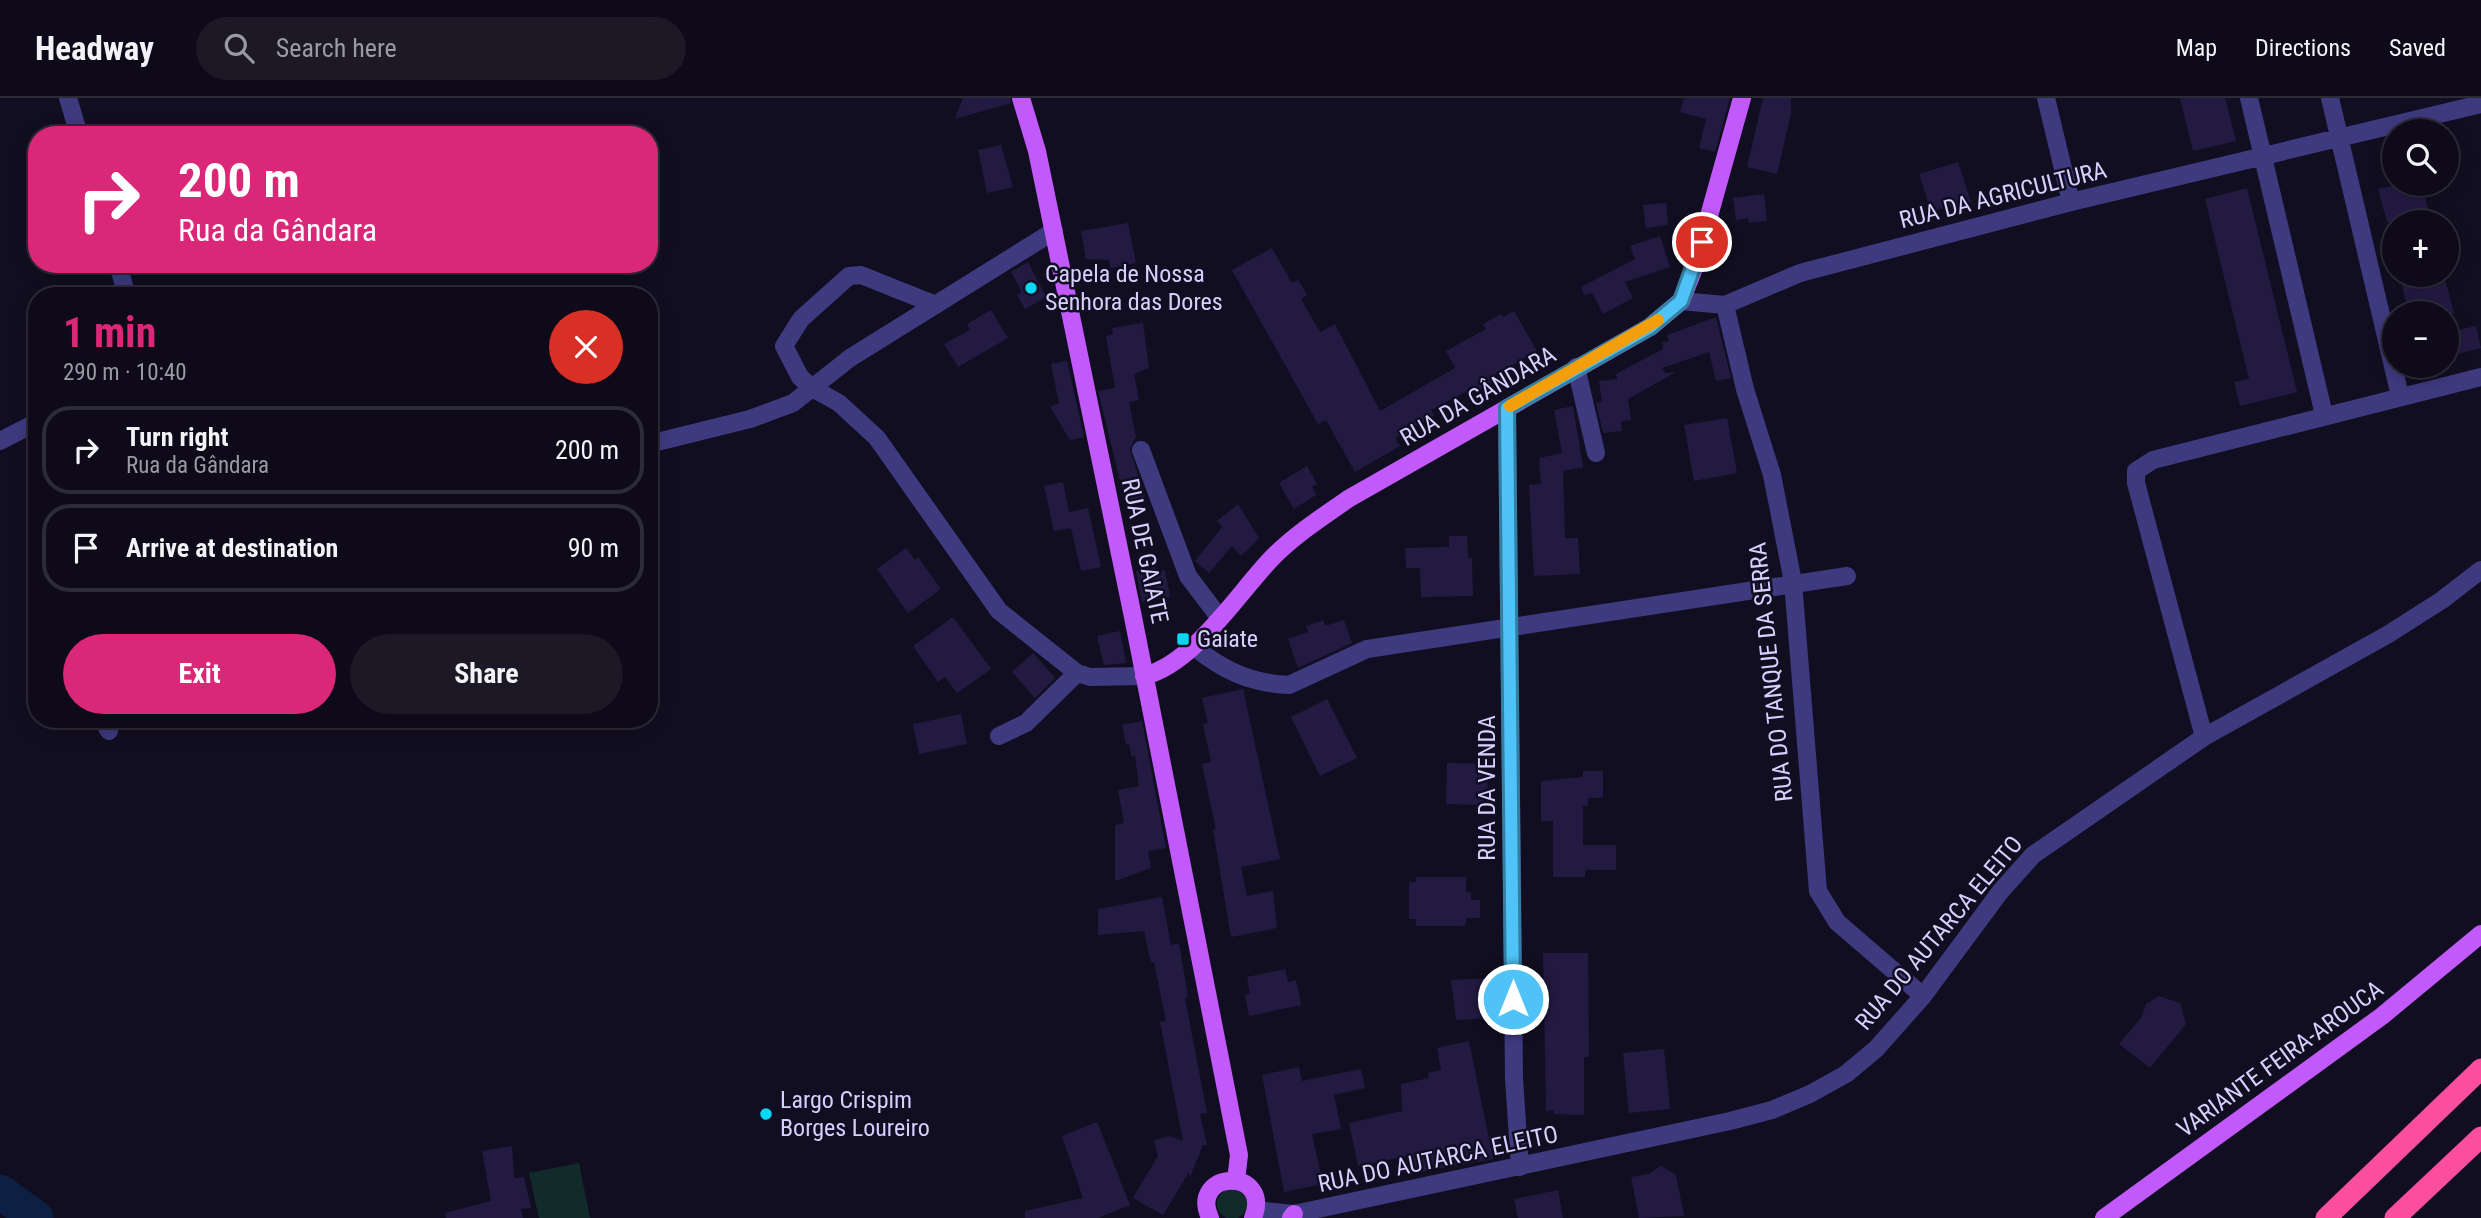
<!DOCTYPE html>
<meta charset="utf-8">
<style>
:root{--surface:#0e0a19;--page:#1c1826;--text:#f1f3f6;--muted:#9b9aa2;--line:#2e2b38;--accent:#db2777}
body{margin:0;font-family:"Roboto Condensed",sans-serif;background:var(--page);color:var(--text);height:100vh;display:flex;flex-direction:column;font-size:26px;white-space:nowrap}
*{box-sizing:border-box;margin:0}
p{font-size:23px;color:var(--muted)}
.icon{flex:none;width:38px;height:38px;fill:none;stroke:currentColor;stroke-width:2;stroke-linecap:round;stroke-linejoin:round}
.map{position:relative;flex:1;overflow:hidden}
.drawer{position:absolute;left:28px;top:189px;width:630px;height:441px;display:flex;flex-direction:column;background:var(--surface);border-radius:28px;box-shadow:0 4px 18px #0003,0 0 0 2px var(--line)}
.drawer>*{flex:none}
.guide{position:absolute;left:28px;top:28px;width:630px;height:147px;border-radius:28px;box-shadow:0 4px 18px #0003,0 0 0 2px var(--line);background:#db2777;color:#fff;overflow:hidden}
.fabs{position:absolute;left:2382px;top:21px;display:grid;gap:14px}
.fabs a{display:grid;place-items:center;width:77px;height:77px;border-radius:50%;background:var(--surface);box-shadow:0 4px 18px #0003,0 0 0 2px var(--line);font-size:35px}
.pin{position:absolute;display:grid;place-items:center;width:60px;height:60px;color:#fff;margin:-30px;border:4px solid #fff;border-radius:50%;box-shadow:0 2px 7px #0007}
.me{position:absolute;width:77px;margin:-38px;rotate:0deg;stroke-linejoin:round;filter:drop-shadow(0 0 5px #0008)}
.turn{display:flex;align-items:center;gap:24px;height:147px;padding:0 35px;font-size:32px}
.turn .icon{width:91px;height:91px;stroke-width:2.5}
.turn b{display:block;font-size:49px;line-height:60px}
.round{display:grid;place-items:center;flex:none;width:74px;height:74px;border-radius:37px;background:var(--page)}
.overview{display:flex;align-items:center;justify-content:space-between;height:119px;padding:0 35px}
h1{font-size:42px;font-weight:700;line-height:52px;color:var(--accent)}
.action{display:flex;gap:14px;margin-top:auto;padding:14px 35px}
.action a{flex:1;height:80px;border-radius:42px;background:var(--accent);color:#fff;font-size:28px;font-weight:700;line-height:80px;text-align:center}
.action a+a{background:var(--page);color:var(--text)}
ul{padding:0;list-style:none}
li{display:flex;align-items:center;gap:21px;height:88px;margin:0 14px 10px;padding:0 21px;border:4px solid var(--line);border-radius:28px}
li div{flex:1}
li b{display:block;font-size:26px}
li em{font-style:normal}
header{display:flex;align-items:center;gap:42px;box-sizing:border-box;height:98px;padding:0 35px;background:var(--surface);border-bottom:2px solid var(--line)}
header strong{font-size:33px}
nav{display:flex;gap:38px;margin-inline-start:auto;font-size:24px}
.search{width:490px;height:63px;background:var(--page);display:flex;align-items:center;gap:18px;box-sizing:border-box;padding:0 24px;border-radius:38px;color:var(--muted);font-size:26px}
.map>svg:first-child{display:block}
.green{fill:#112b2b}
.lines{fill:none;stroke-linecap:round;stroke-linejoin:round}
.river{stroke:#0d1f42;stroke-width:35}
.building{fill:#231a42}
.minor{stroke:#3e3a7f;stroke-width:18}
.major{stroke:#c159fb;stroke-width:18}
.highway{stroke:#fb4e9e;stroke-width:21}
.route-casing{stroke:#337fa1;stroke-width:18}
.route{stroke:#4fc3f7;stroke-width:12}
.slow{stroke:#f59e0b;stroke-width:12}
.poi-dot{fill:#06d8f3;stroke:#120e21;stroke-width:2.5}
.labels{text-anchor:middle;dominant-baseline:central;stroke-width:5;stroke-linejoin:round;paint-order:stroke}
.street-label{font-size:24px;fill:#d6d0fe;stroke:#120e21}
.poi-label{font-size:24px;fill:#d6d0fe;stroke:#120e21;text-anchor:start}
</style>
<header>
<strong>Headway</strong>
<div class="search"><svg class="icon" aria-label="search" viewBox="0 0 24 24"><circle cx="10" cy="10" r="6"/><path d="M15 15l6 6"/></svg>Search here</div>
<nav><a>Map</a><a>Directions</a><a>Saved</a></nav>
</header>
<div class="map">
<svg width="2481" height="1120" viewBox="0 0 2481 1120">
<rect width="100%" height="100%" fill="#120e21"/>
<!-- green -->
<path class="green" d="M579,1065L590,1120H539L529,1075Z
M1217 1106a15 15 0 1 1 30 0a15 15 0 1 1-30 0Z"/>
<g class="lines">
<!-- river -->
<path class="river" d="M0,1094L36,1120"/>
</g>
<!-- building -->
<path class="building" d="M963,0H1010L1011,5L955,21Z
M1684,0H1730L1715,54L1699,50L1706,21L1680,14Z
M1763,0H1791V16L1777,76L1747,69Z
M2180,0H2225L2236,43L2193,53Z
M1001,47L1013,89L987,95L978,52Z
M1958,64L1971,104L1931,113L1919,76Z
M2401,86H2422L2431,124H2387L2378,91Z
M2247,90L2297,294L2240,308L2234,284L2249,281L2205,101Z
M1764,96L1767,123L1749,125L1748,120L1736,122L1733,100Z
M1666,105L1668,127L1646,130L1643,107Z
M1128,125L1136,165L1111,170L1109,162L1086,161L1081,133Z
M1660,138L1670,169L1625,184L1633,200L1603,216L1592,195L1585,197L1581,189L1635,161L1630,148Z
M1272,150L1292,185L1298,182L1307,197L1301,201L1320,234L1335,226L1380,313L1455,270L1446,253L1486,231L1483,226L1501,216L1503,219L1514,213L1537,253L1494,277L1497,282L1471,296L1469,292L1431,312L1434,318L1395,340L1400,348L1355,374L1326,322L1318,326L1232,172Z
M1028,164L1046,199L1025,211L1017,197L1022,194L1011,174Z
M2399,177H2444L2454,215H2409Z
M991,212L1008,240L958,269L944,246L970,232L967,226Z
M1716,219L1731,280L1716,283L1709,254L1662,270L1665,275L1676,274L1628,301L1631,322L1621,323L1622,333L1603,335L1596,305L1602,304L1599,283L1618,281L1616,276L1663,251L1662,245L1669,243L1667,237Z
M1143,225L1149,270L1134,276L1139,302L1129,304L1136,339L1130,351L1146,403L1126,407L1098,293L1115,290L1106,238L1113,236L1112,230Z
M2476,228L2481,250L2446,259V235Z
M1067,263L1084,339L1070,342L1050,309L1059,305L1051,266Z
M1573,308L1583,369L1563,373L1565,440H1578L1580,476L1534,478L1529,387L1541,386L1539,360L1562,355L1554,312Z
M1727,320L1737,375L1694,383L1684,327Z
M1307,368L1317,386L1312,389L1316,397L1294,411L1279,385Z
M1063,384L1069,414L1088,410L1101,469L1081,473L1071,430L1054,433L1044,388Z
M1238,406L1259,440L1241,458L1232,448L1209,475L1195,463L1222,429L1217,423Z
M1449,438H1467L1468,460H1472L1473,498L1421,499L1420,470H1406L1405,450L1449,449Z
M906,450L915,462L918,459L941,491L908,515L877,471Z
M1155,469L1156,474L1165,472L1170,499L1142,504L1136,473Z
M953,519L991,571L957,595L945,579L938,584L913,548Z
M1323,522L1325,528L1344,522L1352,545L1298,570L1288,541L1308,534L1306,528Z
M1120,533L1126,565L1104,567L1097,538Z
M1033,555L1055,580L1035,600L1012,574Z
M1243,591L1280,761L1241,769L1247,798L1273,793L1277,830L1231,839L1213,732H1216L1202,666L1211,664L1203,626L1208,625L1202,600Z
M1327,601L1357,660L1320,678L1291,619Z
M961,616L967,646L919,656L913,626Z
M1142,623L1166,750L1148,753L1151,770L1115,783V727L1124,725L1118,692L1139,688L1135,658H1131L1129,646L1126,647L1122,627Z
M1447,665L1488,666L1487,707L1446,706Z
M1583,673H1603V700H1588V708H1583V747H1616V772H1585V779H1553V723H1541V683L1583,679Z
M1416,779H1466V794H1471V802H1480V820H1466V826L1462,828H1416V821H1409V784H1416Z
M1162,799L1171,847L1179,845L1188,899L1185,900L1207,1015L1200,1016L1207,1047H1203L1190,1079L1189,1074L1163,1117L1133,1100L1158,1058L1154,1042L1170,1038L1183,1043L1160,924L1166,923L1154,864L1151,865L1144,833L1098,837V811Z
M1543,855H1588L1589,959H1584V1017L1554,1016V1012L1546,1013Z
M1285,871L1288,884L1296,882L1301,907L1249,918L1245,897L1250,896L1247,879Z
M1491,880L1493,920L1456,922L1451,882Z
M2159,898L2180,905L2186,926L2150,970L2119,946L2141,920L2146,906Z
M1469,943L1493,1061L1415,1075L1411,1057L1358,1068L1349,1025L1402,1013L1401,986L1429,980L1428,975L1441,972L1437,950Z
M1664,951L1670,1011L1629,1015L1623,955Z
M1299,969L1302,983L1361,971L1365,990L1334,997L1341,1031L1312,1036L1323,1086L1284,1094L1262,977Z
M1097,1024L1130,1107L1098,1120H1025V1113L1083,1100L1062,1038Z
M512,1048L514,1080L524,1079L531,1110L521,1111L523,1120H446L445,1115L491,1103L482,1053Z
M1661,1068L1676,1077L1684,1118L1639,1120L1631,1079L1648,1076Z
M1558,1092L1563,1120H1518L1514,1101Z"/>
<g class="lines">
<!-- minor -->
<path class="minor" d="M68,0L79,37
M2046,0L2071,104
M2249,0L2324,317
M2330,0L2400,298
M118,166L127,198
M1681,203L1725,207L1800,175L2071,104L2481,6
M936,207L861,177L849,178L801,221L784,248L800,279L812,290L839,305L877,340L999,513L1077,575L1090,579L1144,578
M1725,207L1745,291L1772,377L1793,484L1818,793L1837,824L1923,898
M1576,269L1596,355
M1507,310L1514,981L1520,1069
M0,343L37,324
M649,346L750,321L793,305L850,260L1054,133
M1141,352L1188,478L1219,519
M1192,547C1222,572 1249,585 1289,587L1367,551L1847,478
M102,621L109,633
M999,638L1026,625L1077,575
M2204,639L2136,385V373L2153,362L2481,279
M1256,1112L1294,1116L1730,1023L1772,1012L1810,996L1846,976L1876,951L1923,898L2000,794L2033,757L2204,639L2387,537L2442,502L2481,472"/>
<!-- major -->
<path class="major" d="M1021,0L1037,53L1133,519L1239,1057L1236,1082
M1144,578C1193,566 1237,497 1271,461C1293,438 1321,420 1348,401L1650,229L1681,203L1695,168L1742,0
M1210,1120C1188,1072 1273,1069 1253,1120
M1291,1120L1294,1116
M2104,1120L2382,918L2481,836"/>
<!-- highway -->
<path class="highway" d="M2326,1120L2481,971
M2395,1120L2481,1039"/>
</g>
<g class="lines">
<!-- route casing -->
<g class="route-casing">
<path id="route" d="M1513,901L1507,310L1650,229L1681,203L1702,144"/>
</g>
<!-- route -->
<use href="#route" class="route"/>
<!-- slow -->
<path class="slow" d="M1510,308L1658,222"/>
</g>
<!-- markers -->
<g class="poi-dot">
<circle cx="1031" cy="190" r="7"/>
<rect x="1176" y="534" width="14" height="14" rx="3.5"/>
<circle cx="766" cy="1016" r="7"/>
</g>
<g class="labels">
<!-- street labels -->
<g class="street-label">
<text transform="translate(2003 97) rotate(-14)">RUA DA AGRICULTURA</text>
<text transform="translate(1478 298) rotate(-30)">RUA DA GÂNDARA</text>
<text transform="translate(1145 453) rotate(78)">RUA DE GAIATE</text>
<text transform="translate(1771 574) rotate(-96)">RUA DO TANQUE DA SERRA</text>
<text transform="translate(1487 690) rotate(-90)">RUA DA VENDA</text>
<text transform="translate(1939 835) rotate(-50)">RUA DO AUTARCA ELEITO</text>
<text transform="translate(2280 961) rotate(-36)">VARIANTE FEIRA-AROUCA</text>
<text transform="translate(1438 1061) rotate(-12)">RUA DO AUTARCA ELEITO</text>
</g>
<!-- poi labels -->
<g class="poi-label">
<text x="1045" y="176">Capela de Nossa<tspan x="1045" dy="28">Senhora das Dores</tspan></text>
<text x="1197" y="541">Gaiate</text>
<text x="780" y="1002">Largo Crispim<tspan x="780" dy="28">Borges Loureiro</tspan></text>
</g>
</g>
</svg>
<div class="fabs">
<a><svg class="icon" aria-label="search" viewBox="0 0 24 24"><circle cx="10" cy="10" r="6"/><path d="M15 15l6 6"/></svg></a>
<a>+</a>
<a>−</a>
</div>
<div class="pin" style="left:1702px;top:144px;background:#d93025"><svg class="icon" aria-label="arrive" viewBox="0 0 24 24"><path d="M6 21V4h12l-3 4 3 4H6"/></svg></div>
<svg class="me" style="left:1513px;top:901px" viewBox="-20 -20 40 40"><circle r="17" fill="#4fc3f7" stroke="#fff" stroke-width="3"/><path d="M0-11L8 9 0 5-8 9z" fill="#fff"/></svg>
<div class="guide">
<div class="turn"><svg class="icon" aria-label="right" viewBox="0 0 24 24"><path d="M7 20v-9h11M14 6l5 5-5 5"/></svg><div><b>200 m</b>Rua da Gândara</div></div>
</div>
<section class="drawer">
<div class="overview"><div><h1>1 min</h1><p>290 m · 10:40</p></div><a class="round" style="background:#d93025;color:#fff"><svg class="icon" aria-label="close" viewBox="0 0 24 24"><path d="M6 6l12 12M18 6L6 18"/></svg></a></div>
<ul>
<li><svg class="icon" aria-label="right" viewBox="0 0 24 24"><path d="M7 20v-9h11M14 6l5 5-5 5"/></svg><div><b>Turn right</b><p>Rua da Gândara</p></div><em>200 m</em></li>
<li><svg class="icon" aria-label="arrive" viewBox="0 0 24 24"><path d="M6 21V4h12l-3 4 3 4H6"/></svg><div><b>Arrive at destination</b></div><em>90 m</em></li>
</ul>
<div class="action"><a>Exit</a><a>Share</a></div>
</section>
</div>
